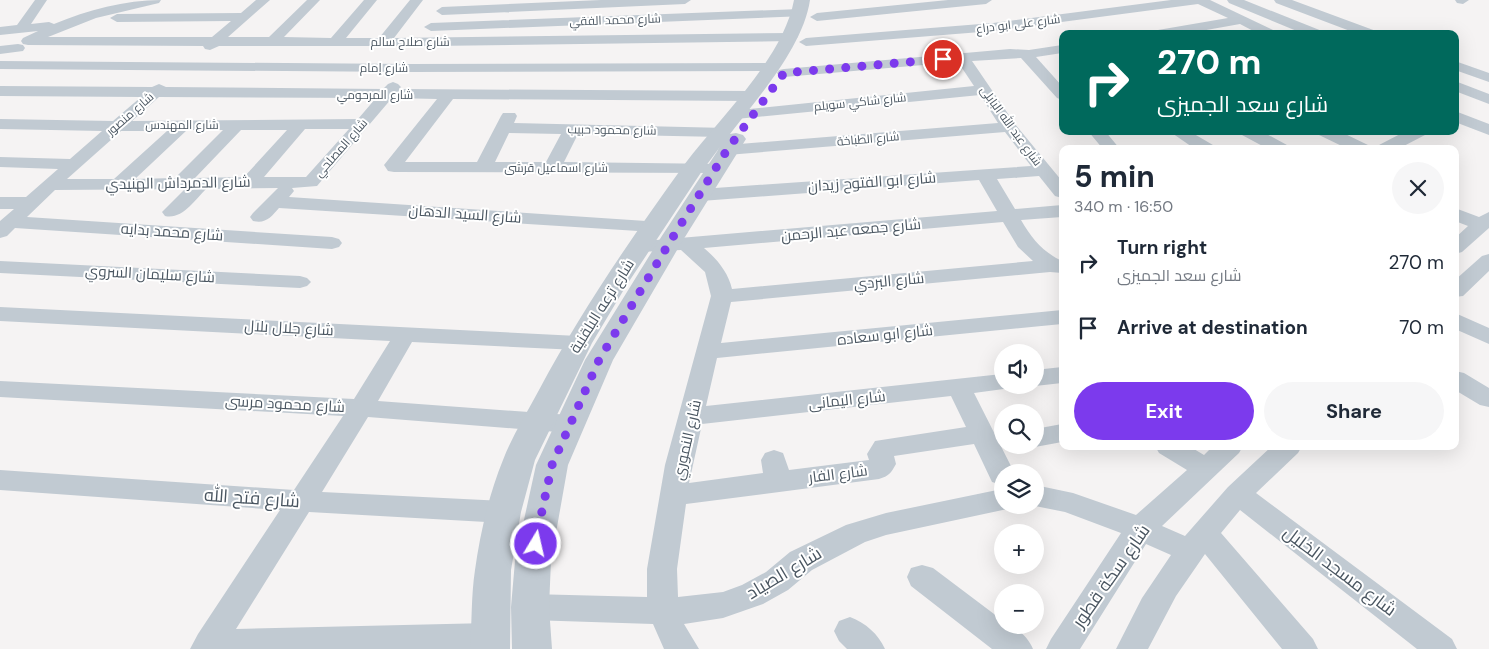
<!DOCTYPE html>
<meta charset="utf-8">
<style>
:root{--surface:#fff;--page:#f6f6f7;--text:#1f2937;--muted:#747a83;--accent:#7c3aed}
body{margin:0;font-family:"DM Sans",Cairo,sans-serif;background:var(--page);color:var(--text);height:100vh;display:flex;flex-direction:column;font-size:19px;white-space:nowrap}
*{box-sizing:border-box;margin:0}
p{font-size:16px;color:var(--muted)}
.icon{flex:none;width:28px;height:28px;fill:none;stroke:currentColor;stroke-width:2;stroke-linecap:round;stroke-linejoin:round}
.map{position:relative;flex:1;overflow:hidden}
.details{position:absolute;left:1059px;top:145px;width:400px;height:305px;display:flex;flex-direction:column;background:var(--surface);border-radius:10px;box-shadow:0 5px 20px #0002}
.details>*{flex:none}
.guide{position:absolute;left:1059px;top:30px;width:400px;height:105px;border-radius:10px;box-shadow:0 5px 20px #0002;background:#00695c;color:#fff;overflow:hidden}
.fabs{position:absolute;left:994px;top:344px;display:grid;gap:10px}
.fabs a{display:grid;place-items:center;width:50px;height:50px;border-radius:50%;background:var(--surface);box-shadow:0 5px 20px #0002;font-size:25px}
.pin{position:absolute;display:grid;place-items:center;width:42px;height:42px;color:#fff;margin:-21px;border:2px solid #fff;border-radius:50%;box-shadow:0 1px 5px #0007}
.me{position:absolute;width:55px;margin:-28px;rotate:9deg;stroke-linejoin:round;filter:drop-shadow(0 0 4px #0008)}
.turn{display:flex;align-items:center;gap:18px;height:105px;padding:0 15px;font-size:22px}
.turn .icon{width:65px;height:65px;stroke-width:2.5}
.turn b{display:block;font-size:35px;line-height:42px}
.round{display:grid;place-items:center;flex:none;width:52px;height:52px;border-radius:26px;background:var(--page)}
.overview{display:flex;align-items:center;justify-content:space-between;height:85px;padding:0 15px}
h1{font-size:30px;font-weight:700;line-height:38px}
.action{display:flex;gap:10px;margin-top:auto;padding:10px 15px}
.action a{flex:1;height:58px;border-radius:30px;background:var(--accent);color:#fff;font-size:20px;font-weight:700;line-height:58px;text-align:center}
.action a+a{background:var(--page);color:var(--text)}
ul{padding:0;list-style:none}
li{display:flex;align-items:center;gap:15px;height:65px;padding:0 15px}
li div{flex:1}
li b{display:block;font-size:19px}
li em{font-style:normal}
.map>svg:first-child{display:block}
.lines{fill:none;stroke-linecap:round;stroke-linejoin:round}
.minor{fill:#c1cad2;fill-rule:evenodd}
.tertiary{fill:#c1cad2;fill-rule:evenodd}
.route{stroke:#7c3aed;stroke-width:9;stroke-dasharray:0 16.2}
.labels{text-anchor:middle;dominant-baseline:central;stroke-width:4;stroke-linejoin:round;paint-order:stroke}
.far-street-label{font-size:12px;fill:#4a5661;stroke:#fff}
.street-label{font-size:15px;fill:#4a5661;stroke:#fff}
.near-street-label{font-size:18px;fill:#4a5661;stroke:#fff}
</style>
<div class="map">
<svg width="1489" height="649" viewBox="0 0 1489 649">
<rect width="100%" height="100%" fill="#f5f3f3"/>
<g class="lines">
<!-- minor -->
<path class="minor" d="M35,0H47L31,24L49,22L54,24C88,10 125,0 161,0L159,3L96,18L48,37H212L231,21L117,22L110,18L117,14L241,13L256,0H270L228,37H269L307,0H320L284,37L331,38L364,0H377L346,38H379L410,0H423L394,38L791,33L798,37L791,41L432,46H219L210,50L205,49L203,46L28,45L23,44L21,41L23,38L38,31L0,35V27L17,25Z
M601,0H691L685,4L442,15L436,11L442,7Z
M948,0H992L986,4L817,21L810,17L817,13Z
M1171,0H1210L1275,31L1277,34H1259L1240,24L1184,34H1151L1158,30L1228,18L1198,4L993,31L806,46L799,42L806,38L993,23Z
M1227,0H1244L1322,31L1324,34H1304L1229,3Z
M1274,0H1292L1376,31L1378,34H1358L1276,3Z
M1455,0H1469L1463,4L1457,3Z
M800,9L806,13L805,16L431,31L424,27L431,23Z
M18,44L23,45L25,48L23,51L0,54V46Z
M1062,45V53L1036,57L1062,86V100L1057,98L1021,58L972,61L1015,124L1062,181V198L1055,196L1039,176L997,179L1015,209L1062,205V217L1021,220C1032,239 1043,252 1062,261V273L1050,272L731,302L721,343L1062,310V324L717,358L706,406L1002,374V385H1012L1011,388L974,393L1014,472H1002V485L992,482L974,444L894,456L896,464C891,473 889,476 879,479L686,504L677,569L678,597L723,592L742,585L766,572L790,552L846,525L886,513L1002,489V505H1013L1012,508L886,535L865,542L812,570L788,590L763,604L723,618L684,624L699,649H664L653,624L530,620L519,616L514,607L519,598L530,594L647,597V569L665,465L711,296L705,272L681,250L640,252L633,250L630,246L633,242L997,211L979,180L701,201L694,199L692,195L694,191L701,189L1031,166L1005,132L727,155L721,154L718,150L721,146L727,145L998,123L980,95L736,119L730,117L728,114L730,111L974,86L958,62L784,77L779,76L777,73L779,70L784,69L1010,49L1029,50ZM1003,222L1018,247L1033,261L732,289C728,272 717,259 704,248ZM951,396L966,427L875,441L867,454L869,460L789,470L783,453L774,450L765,453L761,460L763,473L689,483L702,424Z
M0,61L409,64L769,63L774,64L776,67L774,70L769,71L409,72L0,69Z
M1455,61L1489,73V82L1455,70Z
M1455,81L1489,94V104L1455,91Z
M393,82L398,84L401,87L399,89L750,91L755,93L758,96L755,99L750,101L453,99L405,162H477L501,116L503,113H515L517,116L514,123L727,128L729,132L727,136L721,137L578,134L564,162L723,164L726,168L723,172L717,173L394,172L388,171L384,165L437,99L392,98L317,186L292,188L294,191L289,197L661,222L664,226L661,230L654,232L279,208C271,217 266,224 253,221L250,217L253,213L278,188L206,189C195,200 182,220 165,216L162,212L185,189L55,190L27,217L332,237L339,239L342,243L339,247L332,249L15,228L7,236L0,238V221L14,209H0V197H26L58,169L0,167V157L70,159L102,131L0,129V119L113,121L141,97L0,96V86L152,87L159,84L166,87L383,89L388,84ZM159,97L376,98L358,119L132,121ZM305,129H349L306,177H264ZM187,130H223L175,178L135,179ZM241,130H287L244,177L195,178ZM121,131H167L114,179H67ZM509,133L561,134L546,162H495Z
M1455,111L1489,124V135L1455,122Z
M1088,131H1105L1120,149H1103Z
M1169,131H1189L1213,145L1215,149H1195Z
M1240,131H1261L1287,145L1289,149H1268L1242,135Z
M1317,131H1339L1368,145L1370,149H1348L1319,135Z
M1406,131H1427L1425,135L1398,149H1377L1379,145Z
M1455,208L1479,217L1489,212V228L1462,252L1455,254V238L1468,226L1455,221Z
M1489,254V271L1463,296L1455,297V280L1482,256Z
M0,261L300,276L307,278L311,282L307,286L300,288L0,273Z
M0,307L578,336L586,338L590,343L586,348L578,350L412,342L378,401L570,415L579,418L583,424L579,430L570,433L368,417L322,492L504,501L514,504L518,512L514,520L504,523L309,512L236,629L489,623L500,627L505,637L500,647L495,649H190L198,634L280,510L0,490V470L294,490L343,416L0,397V381L354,399L390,341L0,321Z
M1455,313L1489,328V344L1455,329Z
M1062,367V383L1035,386L1031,385H1035V370Z
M1455,371L1464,373L1489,388V407L1480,405L1455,390Z
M1062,424V442L1035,447L1027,445H1035V429Z
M1155,446H1189L1204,455L1213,446H1243L1239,453L1162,526L1185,536L1228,487L1272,446H1302L1298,453L1256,493L1452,639L1457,649H1417L1240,510L1221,533L1313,639L1318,649H1282L1205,554L1176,596L1148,649H1116L1142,598L1171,555L1146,544L1080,649H1046L1051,639L1121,533L1065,512L1030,505H1035V485L1073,493L1136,515L1187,470L1159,453Z
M922,565L933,568L1002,620V625C1016,625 1028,637 1033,649H992L911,586L907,577L911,568Z
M850,617C866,623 878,634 885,649H847L839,641L834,631L839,621Z"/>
<!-- tertiary -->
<path class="tertiary" d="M794,0H810C803,47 759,96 730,134L736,133L743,135L746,139L680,245L613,360L568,465L551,561L549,607L552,649H512L511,607L515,561L536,465L585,360L656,245L720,147L702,171L626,286L592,343L535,460L521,512L511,570L510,649H470C472,623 471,596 475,570C480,534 489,494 503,460C512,436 527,413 539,390C581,311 632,237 684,165C720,117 783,59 794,0Z"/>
</g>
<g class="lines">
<!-- route -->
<path class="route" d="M536,544L542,511L552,465L599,360L668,245L727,150L784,73L943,59"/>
</g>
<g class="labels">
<!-- far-street labels -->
<g class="far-street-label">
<text transform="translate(615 20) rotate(-2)">شارع محمد الفقي</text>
<text transform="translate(1018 24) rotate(-7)">شارع على ابو دراع</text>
<text x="410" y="42">شارع صلاح سالم</text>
<text x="384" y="68">شارع إمام</text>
<text x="375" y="95">شارع المرحومي</text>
<text transform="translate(860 102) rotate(-6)">شارع شاكي سويلم</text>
<text transform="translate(130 114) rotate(-41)">شارع منصور</text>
<text x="182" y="125">شارع المهندس</text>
<text transform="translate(1011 126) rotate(54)">شارع عبد الله البابلى</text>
<text transform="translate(612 130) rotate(1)">شارع محمود حبيب</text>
<text transform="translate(868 139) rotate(-5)">شارع الطباخة</text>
<text transform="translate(341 148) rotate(-49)">شارع المصلحي</text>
<text x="556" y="168">شارع اسماعيل قرشى</text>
</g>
<!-- street labels -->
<g class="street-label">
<text transform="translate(872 182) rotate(-4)">شارع ابو الفتوح زيدان</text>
<text transform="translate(178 183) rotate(-1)">شارع الدمرداش الهنيدي</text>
<text transform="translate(465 214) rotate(4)">شارع السيد الدهان</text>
<text transform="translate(851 230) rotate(-5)">شارع جمعه عبد الرحمن</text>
<text transform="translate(172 232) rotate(4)">شارع محمد بدايه</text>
<text transform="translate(150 274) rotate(3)">شارع سليمان السروي</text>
<text transform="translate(889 281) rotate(-5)">شارع البردي</text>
<text transform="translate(602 306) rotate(-58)">شارع ترعه البلقنية</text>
<text transform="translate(289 328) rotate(3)">شارع جلال بلال</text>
<text transform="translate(885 335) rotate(-6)">شارع ابو سعاده</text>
<text transform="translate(847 400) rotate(-6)">شارع اليمانى</text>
<text transform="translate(285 404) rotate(3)">شارع محمود مرسى</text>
<text transform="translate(687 440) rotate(-77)">شارع النموري</text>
<text transform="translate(838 474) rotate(-7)">شارع الفار</text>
</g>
<!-- near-street labels -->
<g class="near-street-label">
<text transform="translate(252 498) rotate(4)">شارع فتح الله</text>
<text transform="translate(1340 571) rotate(37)">شارع مسجد الخليل</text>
<text transform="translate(784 573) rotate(-31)">شارع الصياد</text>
<text transform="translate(1111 576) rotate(-55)">شارع سكة قطور</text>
</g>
</g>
</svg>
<div class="fabs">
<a><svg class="icon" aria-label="sound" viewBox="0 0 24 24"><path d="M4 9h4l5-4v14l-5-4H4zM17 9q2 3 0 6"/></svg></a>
<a><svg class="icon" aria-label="search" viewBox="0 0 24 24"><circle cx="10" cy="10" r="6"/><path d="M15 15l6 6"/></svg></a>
<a><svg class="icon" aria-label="layers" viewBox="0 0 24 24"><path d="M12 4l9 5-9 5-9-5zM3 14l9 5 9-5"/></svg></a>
<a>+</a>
<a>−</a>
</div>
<div class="pin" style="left:943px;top:59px;background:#d93025"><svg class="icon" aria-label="arrive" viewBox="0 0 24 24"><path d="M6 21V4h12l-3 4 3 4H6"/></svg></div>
<svg class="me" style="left:536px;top:544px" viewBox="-20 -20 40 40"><circle r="17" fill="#7c3aed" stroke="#fff" stroke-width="3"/><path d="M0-11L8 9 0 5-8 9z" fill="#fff"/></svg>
<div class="guide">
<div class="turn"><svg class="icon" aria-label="right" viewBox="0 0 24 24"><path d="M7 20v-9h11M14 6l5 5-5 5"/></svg><div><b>270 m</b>شارع سعد الجميزى</div></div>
</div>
<section class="details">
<div class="overview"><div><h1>5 min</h1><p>340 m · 16:50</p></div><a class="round"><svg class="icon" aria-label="close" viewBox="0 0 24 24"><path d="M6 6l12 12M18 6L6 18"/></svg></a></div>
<ul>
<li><svg class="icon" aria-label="right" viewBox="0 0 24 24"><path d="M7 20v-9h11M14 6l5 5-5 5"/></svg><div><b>Turn right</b><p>شارع سعد الجميزى</p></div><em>270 m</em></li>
<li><svg class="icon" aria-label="arrive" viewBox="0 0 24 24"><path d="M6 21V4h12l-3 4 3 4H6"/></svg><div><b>Arrive at destination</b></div><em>70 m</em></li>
</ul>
<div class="action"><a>Exit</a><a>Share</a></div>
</section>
</div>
